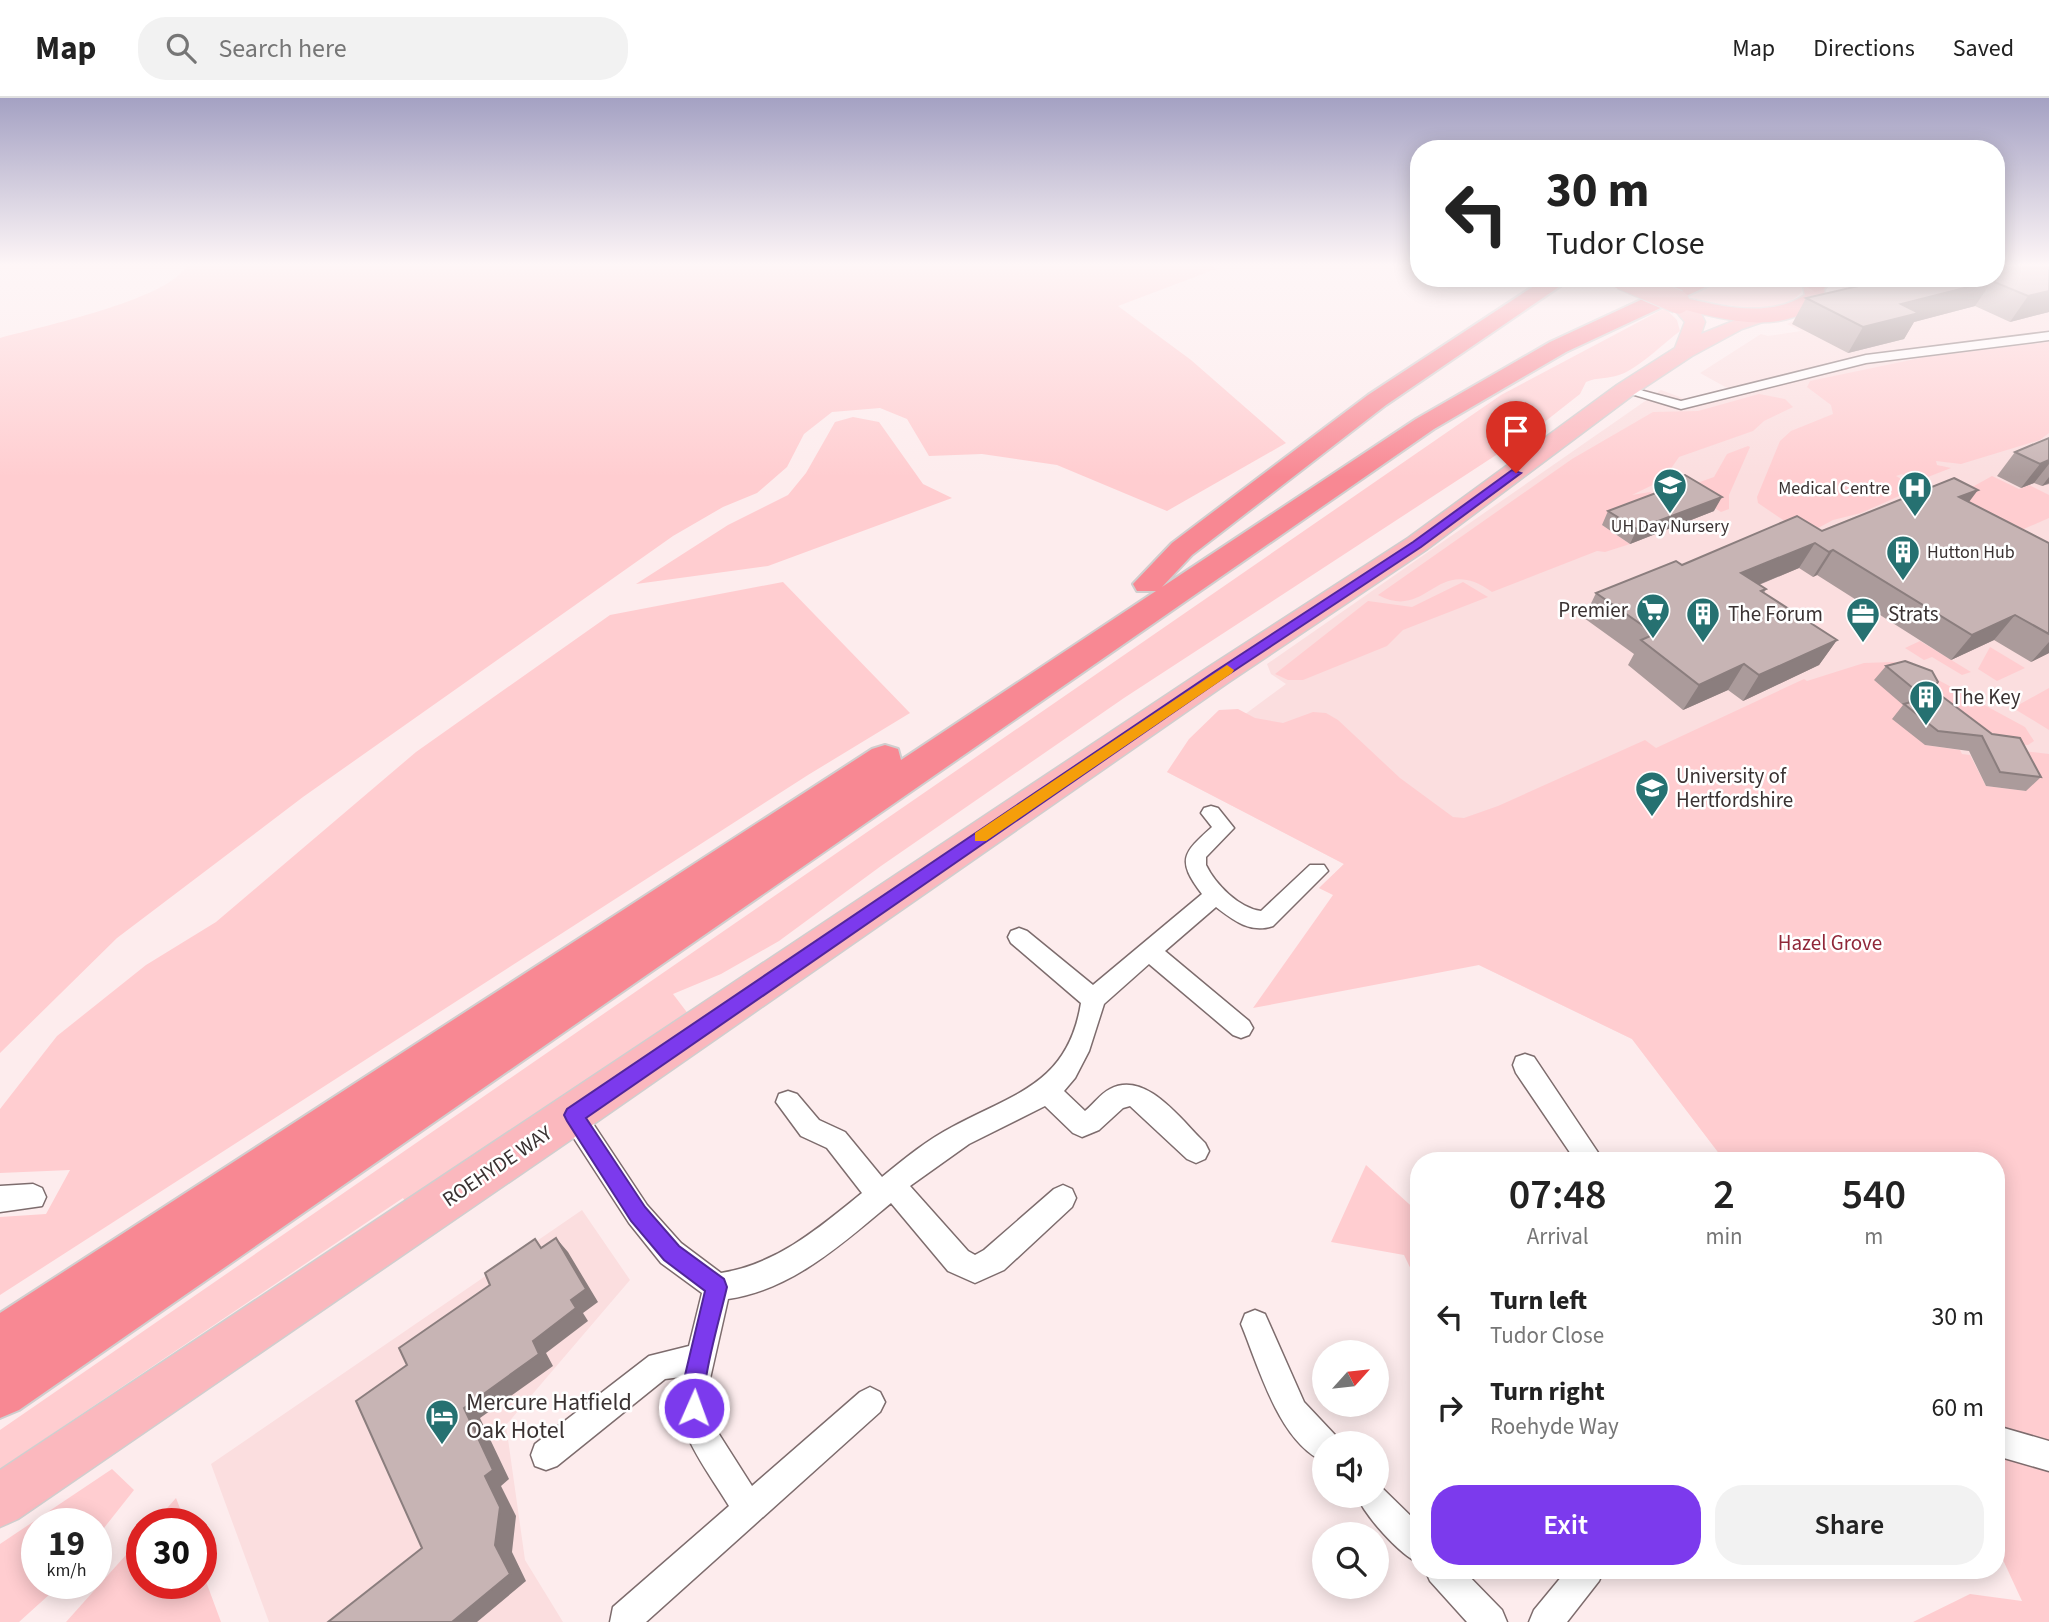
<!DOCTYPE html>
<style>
:root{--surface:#fff;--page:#f2f2f2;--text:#222;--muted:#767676;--line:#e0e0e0;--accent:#7c3aed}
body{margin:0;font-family:"Source Sans 3",sans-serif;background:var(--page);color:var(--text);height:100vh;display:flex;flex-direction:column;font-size:26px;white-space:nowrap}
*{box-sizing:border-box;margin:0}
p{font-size:23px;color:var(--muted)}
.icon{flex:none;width:38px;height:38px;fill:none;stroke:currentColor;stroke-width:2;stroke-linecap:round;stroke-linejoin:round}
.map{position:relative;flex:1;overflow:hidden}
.sheet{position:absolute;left:1410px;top:1054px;width:595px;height:427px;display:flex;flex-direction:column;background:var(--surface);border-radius:28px;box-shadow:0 4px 18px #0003}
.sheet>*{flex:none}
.guide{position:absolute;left:1410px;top:42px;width:595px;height:147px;border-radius:28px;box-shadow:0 4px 18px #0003;background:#fff;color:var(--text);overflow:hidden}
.needle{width:46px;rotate:63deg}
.fabs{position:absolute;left:1312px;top:1242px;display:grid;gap:14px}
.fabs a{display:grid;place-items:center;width:77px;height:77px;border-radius:50%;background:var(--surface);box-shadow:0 4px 18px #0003;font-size:35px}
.speed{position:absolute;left:21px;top:1410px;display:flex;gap:14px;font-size:35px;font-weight:700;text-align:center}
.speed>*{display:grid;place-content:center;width:91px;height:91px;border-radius:50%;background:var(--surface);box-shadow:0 4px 18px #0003;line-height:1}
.speed small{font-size:18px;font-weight:400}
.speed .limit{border:10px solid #d22;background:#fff;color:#111}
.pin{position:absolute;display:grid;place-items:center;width:60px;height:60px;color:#fff;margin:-72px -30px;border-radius:50% 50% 50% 0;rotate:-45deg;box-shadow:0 0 7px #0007}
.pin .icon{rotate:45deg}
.me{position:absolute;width:77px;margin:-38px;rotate:2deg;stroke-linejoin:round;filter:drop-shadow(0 0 5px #0008)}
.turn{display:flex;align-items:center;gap:24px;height:147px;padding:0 21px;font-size:32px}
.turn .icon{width:91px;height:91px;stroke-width:2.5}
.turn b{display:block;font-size:49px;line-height:60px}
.eta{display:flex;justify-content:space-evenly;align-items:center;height:119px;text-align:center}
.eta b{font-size:42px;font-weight:600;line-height:49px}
.button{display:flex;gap:14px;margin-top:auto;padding:14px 21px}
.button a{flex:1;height:80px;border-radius:28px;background:var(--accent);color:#fff;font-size:28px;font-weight:600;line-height:80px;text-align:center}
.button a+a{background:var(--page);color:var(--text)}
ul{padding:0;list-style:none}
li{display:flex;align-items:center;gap:21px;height:91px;padding:0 21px}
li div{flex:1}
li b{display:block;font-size:26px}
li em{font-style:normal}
header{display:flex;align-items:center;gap:42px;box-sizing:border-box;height:98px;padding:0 35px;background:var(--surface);border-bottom:2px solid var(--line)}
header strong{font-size:33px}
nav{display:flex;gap:38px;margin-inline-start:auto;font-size:24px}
.search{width:490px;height:63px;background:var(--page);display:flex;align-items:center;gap:18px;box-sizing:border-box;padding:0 24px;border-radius:28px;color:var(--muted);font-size:26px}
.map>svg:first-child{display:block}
.built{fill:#fbdedf}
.green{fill:#ffcdd0}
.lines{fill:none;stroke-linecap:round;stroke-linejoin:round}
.minor-casing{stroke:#7d6c6d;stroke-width:3}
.primary-casing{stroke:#d0cece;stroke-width:3}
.trunk-casing{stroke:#d0cece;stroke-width:3}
.motorway-casing{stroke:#d0cece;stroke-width:4}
.minor{fill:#fff;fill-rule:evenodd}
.primary{fill:#fbb8be;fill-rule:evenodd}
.trunk{fill:#faa0a8;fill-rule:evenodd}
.motorway{fill:#f88893;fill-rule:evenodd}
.trunk-bridge-casing{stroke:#d0cece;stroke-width:25;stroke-linecap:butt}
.trunk-bridge{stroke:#faa0a8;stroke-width:23}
.wall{fill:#ab9b9b}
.shaded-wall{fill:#8b7e7e}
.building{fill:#c7b4b4;stroke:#8b7e7e;stroke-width:2}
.route{fill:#7c3aed;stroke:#51269a;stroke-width:2}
.slow{fill:#f59e0b}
.labels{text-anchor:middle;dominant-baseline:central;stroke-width:5;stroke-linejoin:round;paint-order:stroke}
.far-poi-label{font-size:18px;fill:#3a3232;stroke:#fff;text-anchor:end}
.poi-label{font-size:21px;fill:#3a3232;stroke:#fff;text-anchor:start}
.park-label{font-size:21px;fill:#902739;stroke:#fff}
.street-label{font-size:21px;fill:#3a3232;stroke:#fff}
.near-poi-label{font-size:24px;fill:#3a3232;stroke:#fff;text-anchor:start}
</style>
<header>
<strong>Map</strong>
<div class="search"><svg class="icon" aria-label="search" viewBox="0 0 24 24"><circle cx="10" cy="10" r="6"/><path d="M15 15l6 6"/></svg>Search here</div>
<nav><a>Map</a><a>Directions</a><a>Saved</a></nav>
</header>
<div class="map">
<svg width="2049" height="1524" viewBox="0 0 2049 1524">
<rect width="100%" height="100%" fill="#fdeced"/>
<!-- built -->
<path class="built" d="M2049,166V1357L1997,1062H1724L1632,941L1319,790L1344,766L1167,674L1286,586L1271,576L1267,566L1661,292L1685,301L1729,291L1700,275L1761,236L1768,238L1801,233L1787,226L1837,201L1843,188L1858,180H1997Z
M582,1112L630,1182L506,1327L525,1462L563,1524H269L211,1366Z"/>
<!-- green -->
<path class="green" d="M181,166H1210L1216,171L1118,208L1191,262L1286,345L1167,413L1057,367L982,356L929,358L907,321L880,310L832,314L804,336L787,369L757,395L723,409L673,438L303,699L117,840L0,955V240C42,228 164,203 186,169Z
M1731,180H1800L1803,191C1787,222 1712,206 1685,198Z
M1665,210L1677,222L1680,233C1664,245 1638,271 1619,277C1608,281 1597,279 1586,284L1580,296L1533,333L1124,600L881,768L779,843L721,876L673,896L689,917L409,1110L403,1100L0,1371V1332L1501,297Z
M2049,244V335L2040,342L1961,366L1936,363L1937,367L1951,370L1915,384L1902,376L1896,378L1917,390L1861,415L1833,422L1805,437L1758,405L1757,399L1780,343L1791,333L1833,316L1831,307L1807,289L1810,283L1925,259Z
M1759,296L1785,301L1793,309L1764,323L1753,333L1679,359L1663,382L1632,397L1650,394L1663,402L1602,427L1630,446L1605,454L1597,453L1492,494C1436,454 1429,524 1378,497L1572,361L1653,314L1698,313Z
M853,319L879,324L923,386L952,400L768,468L636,486L728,427L788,397L806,375L835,324Z
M1748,348L1750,349L1729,397V411L1721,414L1683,390L1714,379L1727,356Z
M1992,378L2019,391L2029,387L2049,397V420L1996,443L1917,406L1974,388Z
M783,484L910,615L808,677L0,1197V1119L46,1116L70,1072L0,1075V1011L57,938L146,867L216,824L416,654L610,517Z
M1463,484L1488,499L1403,532L1387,548L1303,582H1288L1275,576L1368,503L1412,509Z
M1920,543L1971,574L1962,577L1932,559L1924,562L1905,550Z
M1990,549L2025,570L1997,583L1978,571Z
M1893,564L1918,571L2025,629L2034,643L2028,647L2011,646L1903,602L1925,647L1960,652L1962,656L1970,657L1986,688L2026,693L2004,651L2049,656V1524H1913L1970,1496L2022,1503L1997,1449V1062H1724L1632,941L1479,867L1253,910L1333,797L1319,790L1344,766L1167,674L1189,641L1219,612L1238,611L1255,620L1283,625L1313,614L1326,615L1338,622L1400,680L1453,719L1464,720L1498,708L1645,642L1656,650L1804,581L1807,583L1864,565Z
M2049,590V632L2013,610Z
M1366,1067L1419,1115V1188L1404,1157L1331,1144Z
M112,1371L134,1392L96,1440V1426H37V1486H61L19,1524H0V1446Z
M176,1400L186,1426H153Z
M142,1439V1486H201V1470L221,1524H66Z"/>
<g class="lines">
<!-- minor casing -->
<g class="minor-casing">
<path id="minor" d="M2049,234V242L1866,265L1681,311L1618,292L1625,288L1681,303L1866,257Z
M1211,708L1218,710L1234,730L1206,759V767C1215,786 1239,810 1261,813L1310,767H1324L1328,773L1273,828C1250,836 1233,822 1216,809L1165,853L1249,923L1253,930L1249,937L1241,940L1233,937L1149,866L1104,906L1089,953L1075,980L1064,993L1085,1013C1094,1006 1100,996 1110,991C1146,972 1181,1022 1205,1045L1209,1053L1205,1061L1196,1065L1187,1061L1130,1008L1123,1010L1099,1032L1082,1039L1073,1035L1045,1008L969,1046L910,1088L968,1153L975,1157L984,1152L1054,1091L1063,1087L1072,1091L1076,1100L1072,1109L1004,1172L975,1185L948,1173L891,1105C843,1145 792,1192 728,1201L707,1294L710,1322L752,1388L860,1294L870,1289L880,1294L885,1304L880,1314L646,1524H610L613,1509L729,1408C705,1368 669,1328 681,1279L665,1281L557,1368L546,1372L535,1368L531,1357L535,1346L649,1258L689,1248L702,1195L661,1165L629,1125L564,1025L560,1017L564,1009L573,1006L582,1009L647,1107L681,1145L721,1175C777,1166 819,1130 862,1095L827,1050L801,1038L776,1004L779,996L788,993L797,996L819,1022L845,1034L882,1079C904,1061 927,1042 952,1029C1015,995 1068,986 1081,905L1011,845L1008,839L1011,833L1019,830L1027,833L1093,887L1202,796C1176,762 1183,755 1212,729L1201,715L1204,710Z
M1525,956L1534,959L1603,1062H1575L1516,975L1513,967L1516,959Z
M33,1086L42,1090L46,1099L42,1108L0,1114V1088Z
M1255,1212L1265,1216L1304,1304L1336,1338L1339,1346H1325V1364C1279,1345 1259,1269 1241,1226L1245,1216Z
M1997,1328L2049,1343V1373L1997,1358Z
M1377,1385L1419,1426V1465C1400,1457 1365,1418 1357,1398H1377Z
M1425,1472H1463L1502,1512L1507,1524H1467L1430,1483Z
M1567,1472H1604L1599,1483L1567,1524H1529L1534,1512Z"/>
</g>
<!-- primary casing -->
<g class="primary-casing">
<path id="primary" d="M1678,198C1692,201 1700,212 1705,224L1701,236L1763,211H1777L1780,215L1777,219L1742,231L1692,258L1633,297L1426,452L1229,584L588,1030L18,1421L0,1429V1372L1207,570L1408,440L1617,287L1675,250L1685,224L1668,204Z"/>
</g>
<!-- trunk casing -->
<g class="trunk-casing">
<path id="trunk" d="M1801,180H1821C1827,196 1826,202 1811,211C1770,237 1713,219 1671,208L1667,204L1678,198C1719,208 1767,221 1805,197Z"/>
</g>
<!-- motorway casing -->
<g class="motorway-casing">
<path id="motorway" d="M1546,180H1572L1386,307L1192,457L1162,489L1416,321L1550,244L1688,180H1717L1714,185L1566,254L1434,331L19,1312L0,1320V1215L872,651L885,647L898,651L901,662L1156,493H1137L1133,486L1172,445L1368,297Z
M1810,180H1834L1823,192L1815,194L1804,187Z"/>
</g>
<!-- minor -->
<use href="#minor" class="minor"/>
<!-- primary -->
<use href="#primary" class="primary"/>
<!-- trunk -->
<use href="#trunk" class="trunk"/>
<!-- motorway -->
<use href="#motorway" class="motorway"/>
<!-- trunk-bridge casing -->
<g class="trunk-bridge-casing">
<path id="trunk-bridge" d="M1622,180L1678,204"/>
</g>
<!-- trunk-bridge -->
<use href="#trunk-bridge" class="trunk-bridge"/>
</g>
<!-- wall -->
<path class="wall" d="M2049,166V214L2010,224L1975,208L1914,224L1904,241L1848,255L1792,226L1806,200L1852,189L1857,180H1997Z
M2049,340V386L2042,388L2034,385L2021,390L1997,378L2015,354Z
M1664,384L1714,413L1630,446L1602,427L1608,413L1660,394Z
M1969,404L2049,445V555L2031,564L1994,542L1951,562L1817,477L1813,479L1799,470L1759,487L1766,491L1764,495L1837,542L1819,567L1743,603L1728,592L1683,612L1628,567L1634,556L1584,520L1596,495L1682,467L1822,433Z
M1886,568L1925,600L2041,679L2026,693L1986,688L1969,653L1925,647L1892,621L1903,607L1874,582Z"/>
<!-- shaded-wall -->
<path class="shaded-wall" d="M1992,183L1975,208L1914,224L1904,241L1848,255L1863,229L1901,206Z
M2049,193V214L2010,224L2028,198Z
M2049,362V366L2034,385L2021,390L2040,366Z
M2049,379V385L2042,388Z
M1978,392L1960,416L1959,399Z
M1722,399L1714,413L1630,446L1637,431Z
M1815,445L1799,470L1726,500L1741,475Z
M1833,452L1817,477L1813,479L1829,454Z
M2015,517L1994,542L1951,562L1972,537Z
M1837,542L1819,567L1743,603L1759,577Z
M2049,544V555L2031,564Z
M1744,566L1728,592L1683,612L1699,587Z
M556,1140L568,1154L598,1204L583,1215L588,1223L546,1255L553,1268L480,1320L509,1381L501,1388L516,1418L512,1454L526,1483L477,1524H452L495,1447L485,1378L464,1310L533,1243L571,1202Z"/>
<!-- building -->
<path class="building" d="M1997,166H2049V193L2028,198L1992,183L1901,206L1919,215L1863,229L1806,200L1872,185L1862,180H1997Z
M2049,340V362L2040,366L2015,354Z
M1685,377L1722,399L1637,431L1608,413L1672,389L1664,384Z
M1954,380L1978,392L1959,399L2049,445V536L2015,517L1972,537L1833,452L1829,454L1815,445L1741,475L1766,491L1761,493L1837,542L1759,577L1744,566L1699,587L1641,542L1655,536L1596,495L1676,463L1682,467L1797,418L1822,433Z
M1905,563L1932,573L1938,584L1925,600L1939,596L1992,636L2020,640L2041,679L2000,674L1982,638L1938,633L1904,606L1925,600L1886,568Z
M556,1140L586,1191L571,1202L576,1210L533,1243L539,1256L464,1310L493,1372L485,1378L500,1409L495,1447L510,1476L452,1524H328L422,1450L356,1303L407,1267L399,1250L490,1187L485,1175L535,1141L541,1150Z"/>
<!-- sky -->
<linearGradient id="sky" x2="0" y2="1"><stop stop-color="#a4a1c3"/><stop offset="0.44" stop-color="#fef6f7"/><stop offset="1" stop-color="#fef6f7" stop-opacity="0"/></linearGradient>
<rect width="2049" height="379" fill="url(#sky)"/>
<!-- route -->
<path class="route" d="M1512,372L1521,375L1421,449L1223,580L586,1020L645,1109L679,1148L724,1181L727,1189C720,1219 711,1249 706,1280C704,1293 707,1306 702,1318L694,1321L686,1318L681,1294L705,1193L664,1162L631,1123L567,1023L564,1017L567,1011L1214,574L1413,444Z"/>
<!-- slow -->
<path class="slow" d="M1227,567L1234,572L1232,575L986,743H975V735Z"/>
<!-- icons -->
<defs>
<g id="school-pin" transform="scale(1.75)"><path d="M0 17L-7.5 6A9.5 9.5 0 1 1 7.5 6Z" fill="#267171" stroke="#fff"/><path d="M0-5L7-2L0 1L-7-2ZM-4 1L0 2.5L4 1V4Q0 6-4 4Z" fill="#fff"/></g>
<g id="hospital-pin" transform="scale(1.75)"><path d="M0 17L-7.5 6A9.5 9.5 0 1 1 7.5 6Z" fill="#267171" stroke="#fff"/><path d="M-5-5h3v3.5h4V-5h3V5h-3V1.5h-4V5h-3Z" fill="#fff"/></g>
<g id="building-pin" transform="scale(1.75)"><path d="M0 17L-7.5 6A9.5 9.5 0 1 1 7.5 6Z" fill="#267171" stroke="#fff"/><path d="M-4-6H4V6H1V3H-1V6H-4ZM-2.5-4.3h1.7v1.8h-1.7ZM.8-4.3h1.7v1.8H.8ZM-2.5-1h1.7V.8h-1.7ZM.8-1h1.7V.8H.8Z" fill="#fff"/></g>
<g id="supermarket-pin" transform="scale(1.75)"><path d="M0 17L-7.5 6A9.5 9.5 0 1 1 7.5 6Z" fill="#267171" stroke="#fff"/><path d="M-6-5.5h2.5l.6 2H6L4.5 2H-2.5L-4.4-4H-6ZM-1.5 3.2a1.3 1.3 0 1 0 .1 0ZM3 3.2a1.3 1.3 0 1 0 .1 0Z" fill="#fff"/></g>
<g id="office-pin" transform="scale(1.75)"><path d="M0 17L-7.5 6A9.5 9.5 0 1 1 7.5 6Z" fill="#267171" stroke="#fff"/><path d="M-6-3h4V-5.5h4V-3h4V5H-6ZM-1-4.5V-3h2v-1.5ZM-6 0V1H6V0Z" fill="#fff"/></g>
<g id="university-pin" transform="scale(1.75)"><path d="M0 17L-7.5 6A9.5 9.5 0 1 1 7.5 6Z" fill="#267171" stroke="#fff"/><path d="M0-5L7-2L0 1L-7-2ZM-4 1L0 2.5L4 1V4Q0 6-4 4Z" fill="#fff"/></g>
<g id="hotel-pin" transform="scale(1.75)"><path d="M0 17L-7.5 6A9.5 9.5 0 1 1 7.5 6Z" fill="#267171" stroke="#fff"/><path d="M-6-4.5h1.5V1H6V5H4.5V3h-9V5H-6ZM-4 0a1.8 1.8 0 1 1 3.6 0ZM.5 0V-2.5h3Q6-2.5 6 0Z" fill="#fff"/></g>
</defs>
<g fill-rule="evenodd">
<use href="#school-pin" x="1670" y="387"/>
<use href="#hospital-pin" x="1915" y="390"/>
<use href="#building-pin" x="1903" y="454"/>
<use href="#supermarket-pin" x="1653" y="512"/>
<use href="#building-pin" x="1703" y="516"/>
<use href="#office-pin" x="1863" y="516"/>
<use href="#building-pin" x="1926" y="599"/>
<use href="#university-pin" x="1652" y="690"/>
<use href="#hotel-pin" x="442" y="1318"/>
</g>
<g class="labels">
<!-- far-poi labels -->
<g class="far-poi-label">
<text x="1890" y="390">Medical Centre</text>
<text x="1670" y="428" text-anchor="middle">UH Day Nursery</text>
<text x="1927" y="454" text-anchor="start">Hutton Hub</text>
</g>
<!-- poi labels -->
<g class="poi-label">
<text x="1628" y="512" text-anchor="end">Premier</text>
<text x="1728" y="516">The Forum</text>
<text x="1888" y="516">Strats</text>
<text x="1951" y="599">The Key</text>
<text x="1676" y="678">University of<tspan x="1676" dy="24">Hertfordshire</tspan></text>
</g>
<!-- park labels -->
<g class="park-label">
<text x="1830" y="845">Hazel Grove</text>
</g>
<!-- street labels -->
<g class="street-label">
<text transform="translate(497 1068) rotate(-34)">ROEHYDE WAY</text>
</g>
<!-- near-poi labels -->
<g class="near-poi-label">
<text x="466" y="1304">Mercure Hatfield<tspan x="466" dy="28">Oak Hotel</tspan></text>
</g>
</g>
</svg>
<div class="fabs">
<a><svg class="needle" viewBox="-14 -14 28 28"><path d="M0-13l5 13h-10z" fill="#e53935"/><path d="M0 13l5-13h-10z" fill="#767676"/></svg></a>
<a><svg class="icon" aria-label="sound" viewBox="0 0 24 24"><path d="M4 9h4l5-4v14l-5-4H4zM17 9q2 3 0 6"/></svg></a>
<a><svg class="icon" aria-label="search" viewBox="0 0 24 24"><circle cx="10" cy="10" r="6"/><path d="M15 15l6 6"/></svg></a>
</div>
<div class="speed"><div>19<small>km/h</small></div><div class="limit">30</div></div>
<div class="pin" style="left:1516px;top:375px;background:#d93025"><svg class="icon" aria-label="arrive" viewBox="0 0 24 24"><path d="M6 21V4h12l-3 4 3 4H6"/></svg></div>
<svg class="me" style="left:694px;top:1310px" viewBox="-20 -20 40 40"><circle r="17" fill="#7c3aed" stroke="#fff" stroke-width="3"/><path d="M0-11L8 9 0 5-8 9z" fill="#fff"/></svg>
<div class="guide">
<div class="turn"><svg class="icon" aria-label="left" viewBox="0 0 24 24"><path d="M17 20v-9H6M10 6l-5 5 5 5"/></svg><div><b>30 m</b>Tudor Close</div></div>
</div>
<section class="sheet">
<div class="eta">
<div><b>07:48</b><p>Arrival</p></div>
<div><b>2</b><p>min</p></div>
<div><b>540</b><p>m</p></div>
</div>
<ul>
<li><svg class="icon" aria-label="left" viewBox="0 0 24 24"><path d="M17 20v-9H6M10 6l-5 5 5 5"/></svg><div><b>Turn left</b><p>Tudor Close</p></div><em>30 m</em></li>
<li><svg class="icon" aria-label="right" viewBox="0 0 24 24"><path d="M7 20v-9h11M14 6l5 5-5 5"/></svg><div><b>Turn right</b><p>Roehyde Way</p></div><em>60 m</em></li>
</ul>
<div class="button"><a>Exit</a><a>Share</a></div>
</section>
</div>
